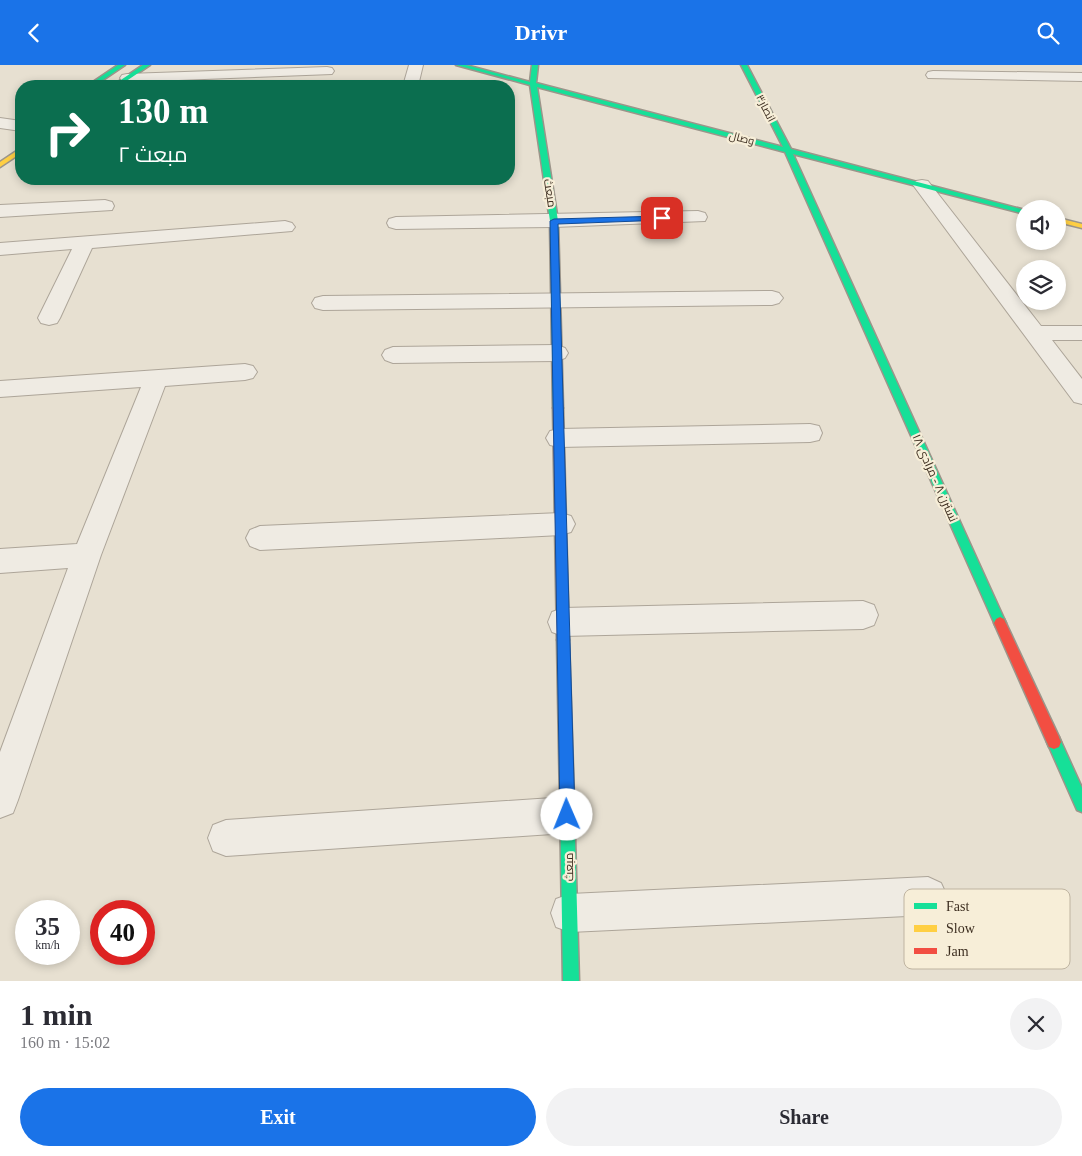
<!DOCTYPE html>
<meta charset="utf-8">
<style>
:root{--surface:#fff;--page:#f2f2f3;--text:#2b2b33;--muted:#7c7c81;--accent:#1a73e8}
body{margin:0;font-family:"Times New Roman",Cairo,serif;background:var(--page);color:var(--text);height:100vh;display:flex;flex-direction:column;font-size:19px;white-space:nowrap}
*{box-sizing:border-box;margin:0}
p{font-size:16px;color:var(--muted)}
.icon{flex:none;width:28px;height:28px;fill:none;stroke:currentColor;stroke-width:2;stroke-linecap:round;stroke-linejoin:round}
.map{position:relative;height:916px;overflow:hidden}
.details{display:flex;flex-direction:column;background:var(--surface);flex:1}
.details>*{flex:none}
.hud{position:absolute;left:15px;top:15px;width:500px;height:105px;border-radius:20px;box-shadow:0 2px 8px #0003;background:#0b6e4f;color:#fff;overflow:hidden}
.controls{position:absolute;left:1016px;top:135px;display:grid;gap:10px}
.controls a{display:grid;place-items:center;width:50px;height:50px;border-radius:50%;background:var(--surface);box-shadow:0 2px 8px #0003;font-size:25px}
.speed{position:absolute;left:15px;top:835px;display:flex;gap:10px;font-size:25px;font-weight:700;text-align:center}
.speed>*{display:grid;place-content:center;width:65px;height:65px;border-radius:50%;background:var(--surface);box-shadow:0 2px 8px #0003;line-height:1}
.speed small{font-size:12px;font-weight:400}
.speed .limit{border:8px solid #d22;background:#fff;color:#111}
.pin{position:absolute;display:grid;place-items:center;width:42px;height:42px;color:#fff;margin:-21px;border-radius:10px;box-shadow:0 2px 8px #0006}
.me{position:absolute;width:55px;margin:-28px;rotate:359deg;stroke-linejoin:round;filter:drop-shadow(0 0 4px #0008)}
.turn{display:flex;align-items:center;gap:18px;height:105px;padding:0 20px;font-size:22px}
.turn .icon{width:65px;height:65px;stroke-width:2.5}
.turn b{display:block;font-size:35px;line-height:42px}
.round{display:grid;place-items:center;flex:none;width:52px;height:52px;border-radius:26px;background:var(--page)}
.summary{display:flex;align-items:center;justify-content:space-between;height:85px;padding:0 20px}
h1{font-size:30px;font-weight:700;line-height:38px}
.action{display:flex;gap:10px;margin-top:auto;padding:10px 20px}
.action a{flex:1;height:58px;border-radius:30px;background:var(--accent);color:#fff;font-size:20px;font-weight:700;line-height:58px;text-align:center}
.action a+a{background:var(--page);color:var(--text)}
header{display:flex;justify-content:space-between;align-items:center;height:65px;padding:0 20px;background:var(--accent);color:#fff;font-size:22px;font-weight:700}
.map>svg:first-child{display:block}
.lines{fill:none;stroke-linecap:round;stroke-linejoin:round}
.street-casing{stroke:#ada599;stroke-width:2}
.fast-casing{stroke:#9c958a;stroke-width:3}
.slow-casing{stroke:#9c958a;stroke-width:3}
.jam-casing{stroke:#9c958a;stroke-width:3}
.street{fill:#efebe3;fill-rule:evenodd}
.fast{fill:#16e098;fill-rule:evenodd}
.slow{fill:#ffcf43;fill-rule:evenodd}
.jam{fill:#f24e42;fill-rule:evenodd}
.route{fill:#1a73e8;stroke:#114b97}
.labels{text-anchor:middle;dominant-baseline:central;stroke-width:4.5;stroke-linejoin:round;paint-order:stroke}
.far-street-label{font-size:11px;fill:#3d2e20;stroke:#f7eed8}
.street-label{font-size:12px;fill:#3d2e20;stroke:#f7eed8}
.key{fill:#f7eed8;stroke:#bfb4a1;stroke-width:1}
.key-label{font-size:14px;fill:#3d2e20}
</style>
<header><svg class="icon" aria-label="back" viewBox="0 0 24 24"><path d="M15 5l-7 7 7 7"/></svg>Drivr<svg class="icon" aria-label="search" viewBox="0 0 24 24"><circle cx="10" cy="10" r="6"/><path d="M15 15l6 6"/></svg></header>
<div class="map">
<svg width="1082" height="916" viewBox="0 0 1082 916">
<rect width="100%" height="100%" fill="#e7e0d1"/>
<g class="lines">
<!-- street casing -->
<g class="street-casing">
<path id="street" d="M409,0H423L418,21H403Z
M327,2L332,3L334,6L332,9L127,17L122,16L120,13L122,10L127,9Z
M933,6L1082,8V16L928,13L926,10L928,7Z
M0,53L21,56V66L0,63Z
M922,115L928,116L1041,261H1082V275H1052L1082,314V339L1074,337L916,124L913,120L916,116Z
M105,135L112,137L114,141L112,145L0,152V140Z
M698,146L705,148L707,152L705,156L554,162L396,164L389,162L387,158L389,154L396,152Z
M285,156L292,158L295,162L292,166L92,183L60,253L57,258L49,260L41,258L38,253L72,184L0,190V178Z
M772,226L779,228L783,233L779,238L772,240L323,245L315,243L312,238L315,233L323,231Z
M557,280L565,283L568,288L565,293L557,296L393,298L385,295L382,290L385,285L393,282Z
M245,299L253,301L257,307L253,313L245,315L165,321L101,490L18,735L13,748L0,753V687L68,503L0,508V484L77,479L141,322L0,332V316Z
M810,359L819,361L822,368L819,375L810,377L559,382L550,380L546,373L550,366L559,364Z
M561,448L571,451L575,459L571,467L561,470L260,485L250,481L246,473L250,465L260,461Z
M863,536L874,540L878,550L874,560L863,564L563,571L552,567L548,557L552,547L563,543Z
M567,732L580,737L585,750L580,763L567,768L226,791L213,786L208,773L213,760L226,755Z
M928,812L941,818L947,831L941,844L928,850L570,867L556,862L551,848L556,834L570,829Z"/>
</g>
<!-- fast casing -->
<g class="fast-casing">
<path id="fast" d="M118,0H125L94,21H87Z
M143,0H150L119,21H112Z
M456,0H466L530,17L532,0H538L536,18L783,82L741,0H747L791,84L1025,145V149L793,89L1006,558L1004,562L1000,564L996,562L785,87L537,22L558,156L563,343L558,347L553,343L550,156L530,20Z
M1054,670L1059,672L1082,723V747L1077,745L1047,677L1049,672Z
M567,729L572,731L574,736L579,916H563L560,736L562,731Z"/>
</g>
<!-- slow casing -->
<g class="slow-casing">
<path id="slow" d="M21,83V88L0,102V97Z
M1058,153L1082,159V163L1058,157Z
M563,569L567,571L569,575L574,736L572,741L567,743L562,741L560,736L557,575L559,571Z"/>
</g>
<!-- jam casing -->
<g class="jam-casing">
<path id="jam" d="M558,339L563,343L569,575L567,579L563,581L559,579L557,575L553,343Z
M1000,552L1004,554L1059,672L1061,677L1059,682L1054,684L1049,682L994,558L996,554Z"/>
</g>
<!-- street -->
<use href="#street" class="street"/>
<!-- fast -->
<use href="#fast" class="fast"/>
<!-- slow -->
<use href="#slow" class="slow"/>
<!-- jam -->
<use href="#jam" class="jam"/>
</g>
<!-- route -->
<path class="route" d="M662,151L666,153L665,155L558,159L575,750L572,755L567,757L562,755L560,750L550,156L554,154Z"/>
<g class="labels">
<!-- far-street labels -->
<g class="far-street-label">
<text transform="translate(766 43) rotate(63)">انصار۳</text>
<text transform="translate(742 73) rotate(15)">وصال</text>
</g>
<!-- street labels -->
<g class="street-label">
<text transform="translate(550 128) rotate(81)">مبعث</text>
<text transform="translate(935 413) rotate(66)">نسترن ۸ - مرادی ۱۸</text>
<text transform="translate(569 802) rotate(-91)">مبعث</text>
</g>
</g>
<!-- legend -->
<rect x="904" y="824" width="166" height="80" rx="8" class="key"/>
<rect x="914" y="838" width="23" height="6" fill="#16e098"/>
<rect x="914" y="860" width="23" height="7" fill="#ffcf43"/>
<rect x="914" y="883" width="23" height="6" fill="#f24e42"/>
<g class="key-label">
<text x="946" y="846">Fast</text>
<text x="946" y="868">Slow</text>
<text x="946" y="891">Jam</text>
</g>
</svg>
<div class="controls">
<a><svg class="icon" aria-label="sound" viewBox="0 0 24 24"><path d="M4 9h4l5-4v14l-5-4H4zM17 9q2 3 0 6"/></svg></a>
<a><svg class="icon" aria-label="layers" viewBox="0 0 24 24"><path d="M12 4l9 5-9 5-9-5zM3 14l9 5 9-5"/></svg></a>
</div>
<div class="speed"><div>35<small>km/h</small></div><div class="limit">40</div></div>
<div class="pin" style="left:662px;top:153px;background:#d93025"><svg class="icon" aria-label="arrive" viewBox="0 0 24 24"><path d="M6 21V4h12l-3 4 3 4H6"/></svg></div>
<svg class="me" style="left:567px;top:750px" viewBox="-20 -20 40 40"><circle r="19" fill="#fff"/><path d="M0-13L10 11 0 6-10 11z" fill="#1a73e8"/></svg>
<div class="hud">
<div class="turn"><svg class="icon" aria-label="right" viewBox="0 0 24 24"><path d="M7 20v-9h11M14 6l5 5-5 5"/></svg><div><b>130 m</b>مبعث ۲</div></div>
</div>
</div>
<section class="details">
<div class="summary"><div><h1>1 min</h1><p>160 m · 15:02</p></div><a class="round"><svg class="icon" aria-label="close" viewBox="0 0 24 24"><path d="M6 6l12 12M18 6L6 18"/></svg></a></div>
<div class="action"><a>Exit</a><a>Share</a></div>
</section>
